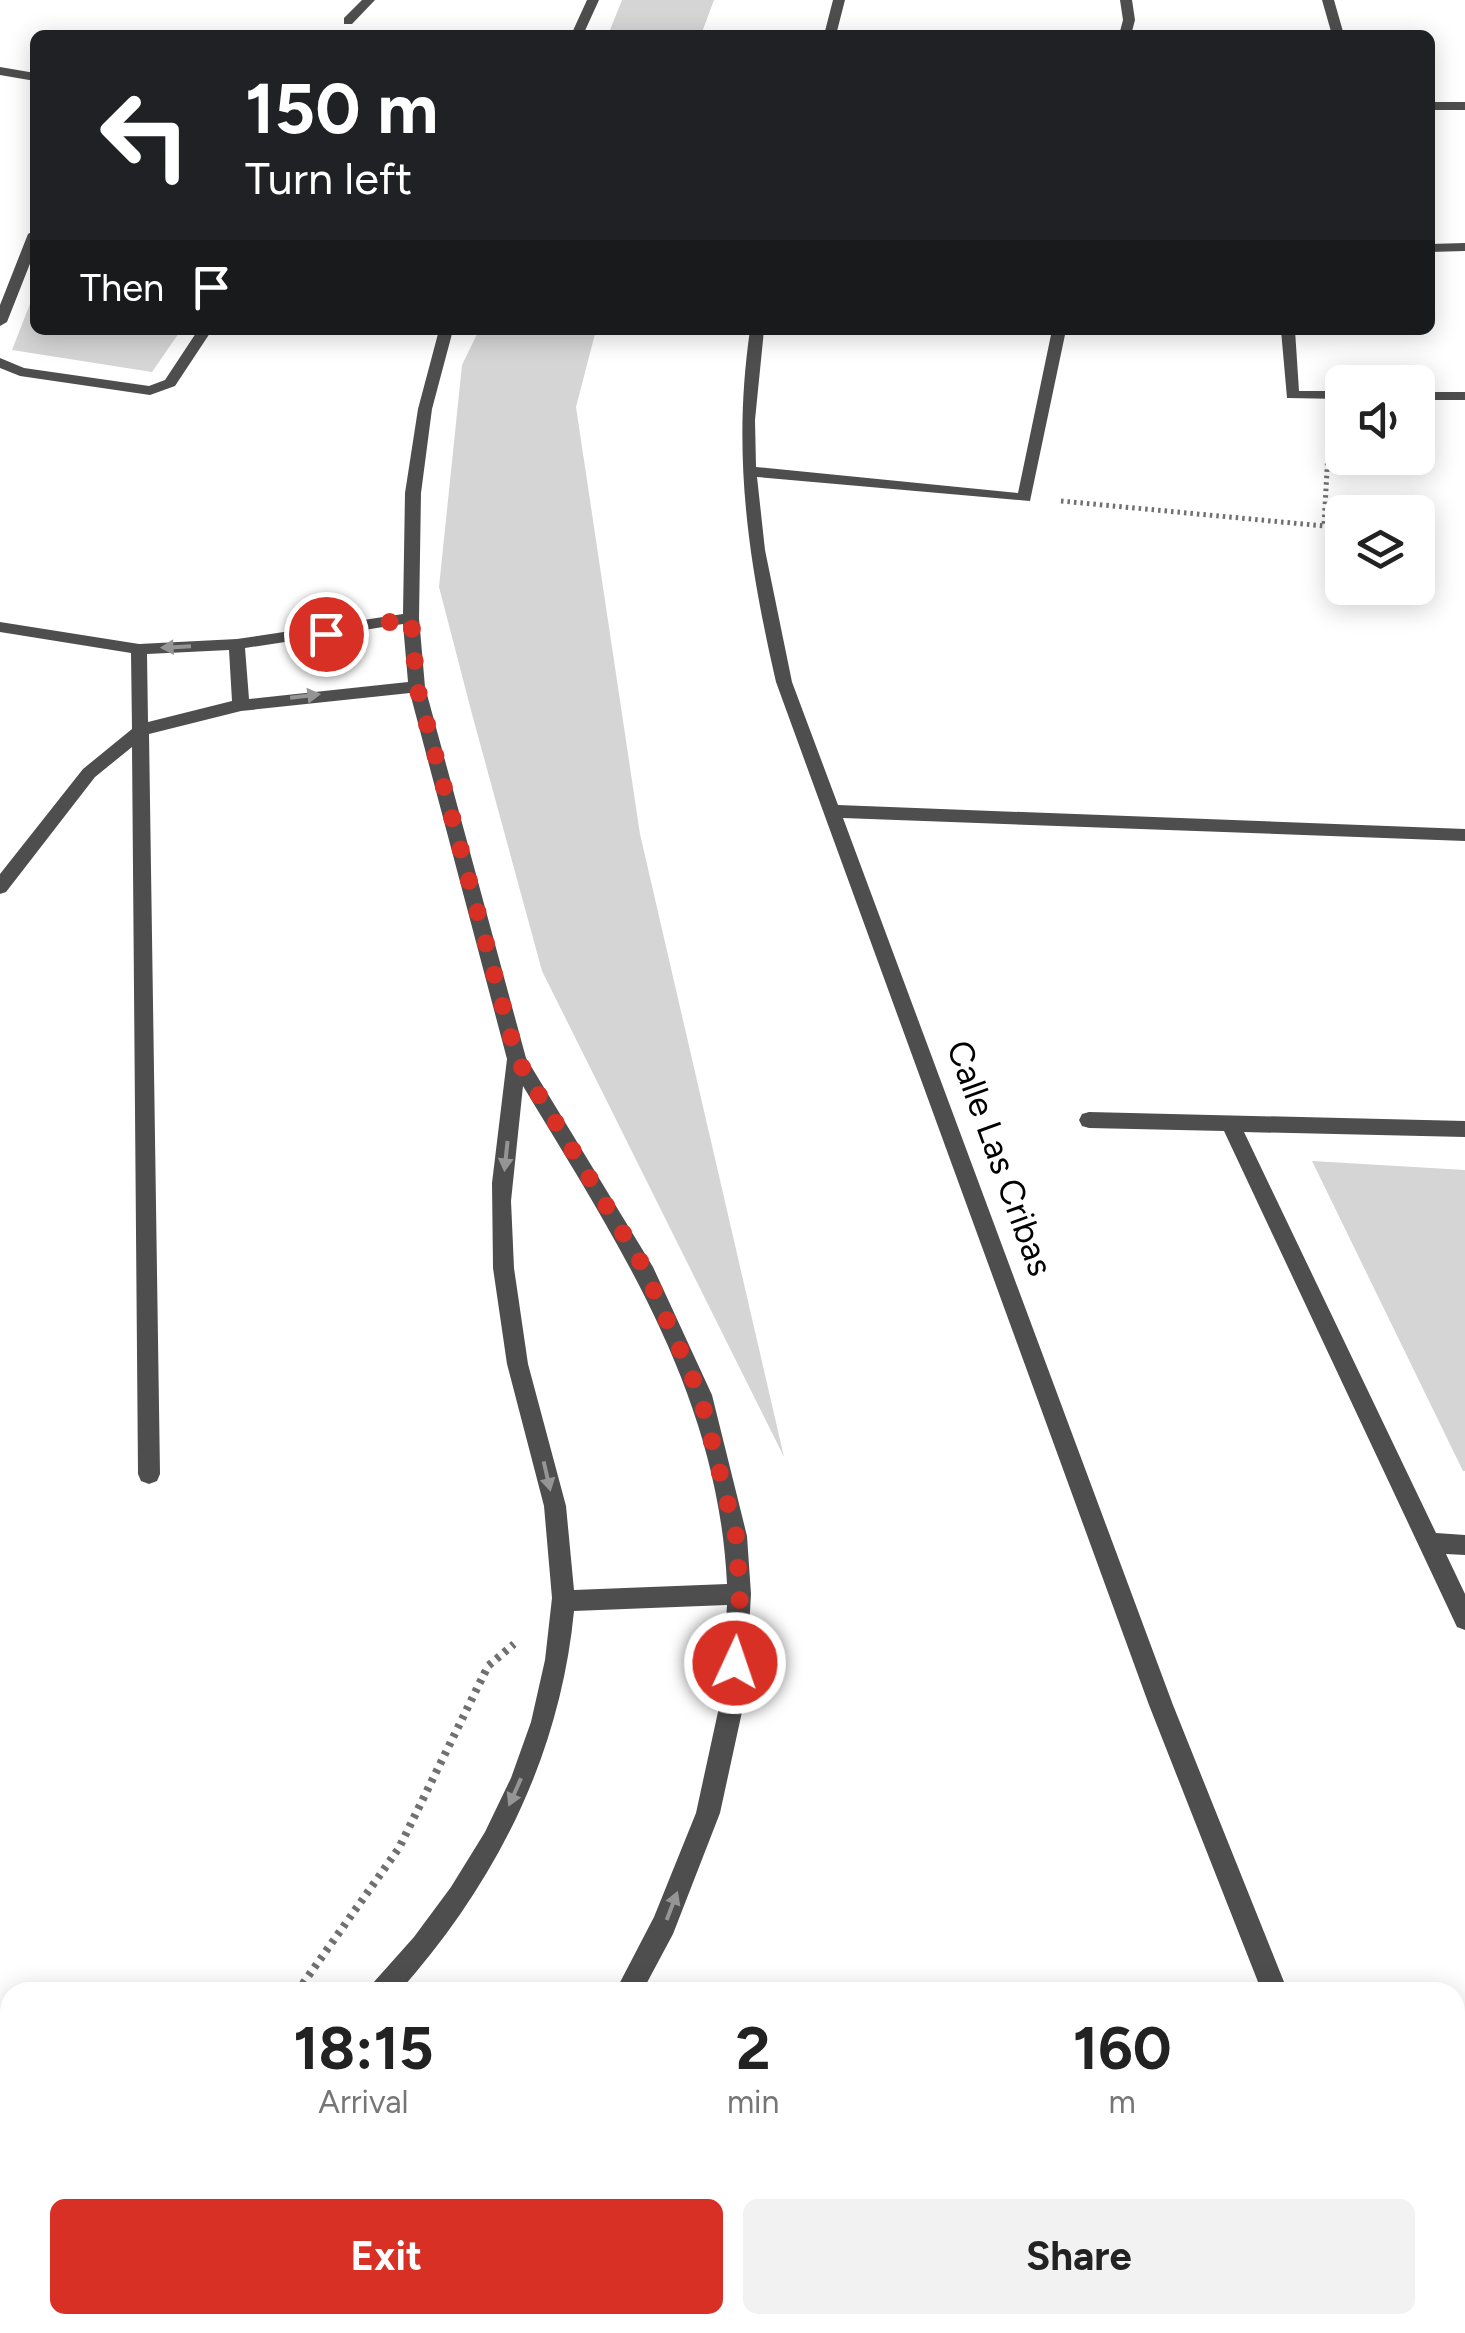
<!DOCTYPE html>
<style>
:root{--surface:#fff;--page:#f2f2f2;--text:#222;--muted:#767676;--accent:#d93025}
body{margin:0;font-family:Figtree,sans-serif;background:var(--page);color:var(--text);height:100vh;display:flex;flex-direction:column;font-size:38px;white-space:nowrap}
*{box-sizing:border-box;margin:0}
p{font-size:32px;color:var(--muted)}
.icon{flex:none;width:55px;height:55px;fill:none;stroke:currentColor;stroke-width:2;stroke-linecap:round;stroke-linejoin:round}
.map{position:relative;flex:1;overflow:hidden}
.panel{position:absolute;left:0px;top:1982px;width:1465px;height:352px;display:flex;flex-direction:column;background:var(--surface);border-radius:30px 30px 0 0;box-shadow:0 5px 25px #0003}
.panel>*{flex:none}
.guide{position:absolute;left:30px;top:30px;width:1405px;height:305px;border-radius:15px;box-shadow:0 5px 25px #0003;background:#202124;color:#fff;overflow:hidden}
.controls{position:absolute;left:1325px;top:365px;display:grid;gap:20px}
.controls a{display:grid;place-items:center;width:110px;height:110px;border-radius:15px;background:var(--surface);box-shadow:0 5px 25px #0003;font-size:50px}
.pin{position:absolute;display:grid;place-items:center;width:85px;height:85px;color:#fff;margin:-42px;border:5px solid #fff;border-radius:50%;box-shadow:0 2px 10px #0007}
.me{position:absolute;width:110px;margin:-55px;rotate:3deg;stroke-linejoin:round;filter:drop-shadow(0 0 8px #0008)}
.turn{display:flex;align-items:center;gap:35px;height:210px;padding:0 50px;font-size:45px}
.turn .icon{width:130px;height:130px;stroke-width:2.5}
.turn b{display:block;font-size:70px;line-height:85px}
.then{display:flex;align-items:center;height:95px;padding:0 50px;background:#0003;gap:20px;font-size:38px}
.eta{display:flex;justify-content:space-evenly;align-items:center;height:170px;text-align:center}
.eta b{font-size:60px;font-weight:700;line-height:70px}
.button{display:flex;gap:20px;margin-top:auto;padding:20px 50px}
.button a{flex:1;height:115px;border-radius:15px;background:var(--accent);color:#fff;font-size:40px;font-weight:700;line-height:115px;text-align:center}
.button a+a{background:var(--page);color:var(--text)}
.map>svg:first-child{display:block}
.green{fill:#d5d5d5}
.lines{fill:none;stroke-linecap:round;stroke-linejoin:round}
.path-far1{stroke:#707070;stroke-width:5;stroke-dasharray:2.5 4;stroke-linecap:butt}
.path{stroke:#707070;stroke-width:8;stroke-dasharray:4 6;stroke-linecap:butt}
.minor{fill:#4e4e4e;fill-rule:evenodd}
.oneway{fill:#959595}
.route{stroke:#d93025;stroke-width:18;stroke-dasharray:0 32.4}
.labels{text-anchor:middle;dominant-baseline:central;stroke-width:8;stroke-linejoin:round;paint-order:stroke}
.street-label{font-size:35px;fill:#000;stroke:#fff}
</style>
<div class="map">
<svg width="1465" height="2333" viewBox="0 0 1465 2333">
<rect width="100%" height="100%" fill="#fff"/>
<!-- green -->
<path class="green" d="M622,0H714L701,35H608Z
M35,291V330H181L152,372L12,350Z
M479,330H596L576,407L640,834L784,1457L542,971L472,714L439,587L462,365Z
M1312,1161L1465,1170V1471H1463Z"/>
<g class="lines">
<!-- path-far1 -->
<path class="path-far1" d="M1061,501L1324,526L1329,433L1326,429"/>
<!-- path -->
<path class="path" d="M297,1992L399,1848L488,1666L514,1644
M0,2273L10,2264"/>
<!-- minor -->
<path class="minor" d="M362,0H375L352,24H344V18Z
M587,0H599L583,35H571Z
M833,0H845L836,35H824Z
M1120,0H1132L1135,20L1131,35H1119L1123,20Z
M1322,0H1334L1344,35H1332Z
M0,67L35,73V81L0,75Z
M1430,102H1465V110H1430Z
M35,230V251L7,322L0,326V305L28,234Z
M1465,243V251L1430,252V244Z
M198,330H212L175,386L150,395L20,376L0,368V358L24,368L149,386L165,380Z
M439,330H453L432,409L421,493L419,618L425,687L526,1058L653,1267L712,1395L747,1536L751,1594L745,1698L720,1813L673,1934L642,1992H615L654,1917L696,1813L721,1698L727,1605L574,1611C560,1757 495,1884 399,1992H369L373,1983L414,1937L451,1887L485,1832L511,1778L531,1722L545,1660L552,1598L544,1506L507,1364L493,1268L492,1183L507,1059L410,693L241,711L149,734L160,1474L157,1481L149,1484L141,1481L138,1474L132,747L95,777L6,892L0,894V874L83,769L132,729L131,653L0,632V622L139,644L237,639L403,614L405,493L418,409ZM403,624L408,682L249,699L245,648ZM229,650L232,701L148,722L147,654ZM523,1086C619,1245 718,1393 727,1584L574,1590L566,1506L528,1364L514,1268L511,1201Z
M750,330H764L755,420L756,467L1018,493L1052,330H1066L1030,501L757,477L765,550L792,682L838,805L1465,829V841L843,818L1173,1705L1288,1992H1262L1149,1705L776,682C748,560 732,454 750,330Z
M1281,330H1295L1299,391H1342V399L1287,398Z
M1418,392H1465V400H1418Z
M1089,1112L1465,1121V1137L1244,1132L1436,1533L1465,1535V1555L1446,1554L1465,1594V1630L1457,1627L1224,1131L1089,1128L1082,1126L1079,1120L1082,1114Z
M40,2325H73L70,2333H37Z
M334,2325H367L364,2333H331Z
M1396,2325H1425L1428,2333H1399Z"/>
</g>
<!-- one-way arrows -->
<defs><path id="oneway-solid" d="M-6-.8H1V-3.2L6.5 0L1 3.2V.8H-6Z" transform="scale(2.5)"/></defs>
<g class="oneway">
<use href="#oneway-solid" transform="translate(176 647) rotate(177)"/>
<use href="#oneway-solid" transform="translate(305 696) rotate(-7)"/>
<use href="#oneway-solid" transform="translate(506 1156) rotate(96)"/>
<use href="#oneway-solid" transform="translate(547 1476) rotate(77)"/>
<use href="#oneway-solid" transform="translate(515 1792) rotate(114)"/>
<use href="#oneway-solid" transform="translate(672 1906) rotate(-69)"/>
</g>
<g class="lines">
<!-- route -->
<path class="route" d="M326,634L411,618L417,687L517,1059L643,1266L700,1395L736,1536L740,1594L735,1663"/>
</g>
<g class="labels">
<!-- street labels -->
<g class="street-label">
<text transform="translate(1000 1158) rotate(70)">Calle Las Cribas</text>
</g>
</g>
</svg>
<div class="controls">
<a><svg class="icon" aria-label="sound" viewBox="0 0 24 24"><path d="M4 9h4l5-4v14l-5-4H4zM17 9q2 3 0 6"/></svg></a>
<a><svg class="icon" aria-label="layers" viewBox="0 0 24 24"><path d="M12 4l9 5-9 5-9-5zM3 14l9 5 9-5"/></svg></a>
</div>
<div class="pin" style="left:326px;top:634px;background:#d93025"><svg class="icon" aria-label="arrive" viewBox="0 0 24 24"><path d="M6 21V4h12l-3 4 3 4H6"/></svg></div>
<svg class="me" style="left:735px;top:1663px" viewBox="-20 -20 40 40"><circle r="17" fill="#d93025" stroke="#fff" stroke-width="3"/><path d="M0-11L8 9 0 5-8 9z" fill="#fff"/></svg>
<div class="guide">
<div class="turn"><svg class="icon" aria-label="left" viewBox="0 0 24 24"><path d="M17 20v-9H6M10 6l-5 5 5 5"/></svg><div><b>150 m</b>Turn left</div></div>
<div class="then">Then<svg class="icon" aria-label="arrive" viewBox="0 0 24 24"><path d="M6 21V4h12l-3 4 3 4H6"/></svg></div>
</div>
<section class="panel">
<div class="eta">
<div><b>18:15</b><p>Arrival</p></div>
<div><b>2</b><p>min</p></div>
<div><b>160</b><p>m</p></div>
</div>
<div class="button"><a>Exit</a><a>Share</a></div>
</section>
</div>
